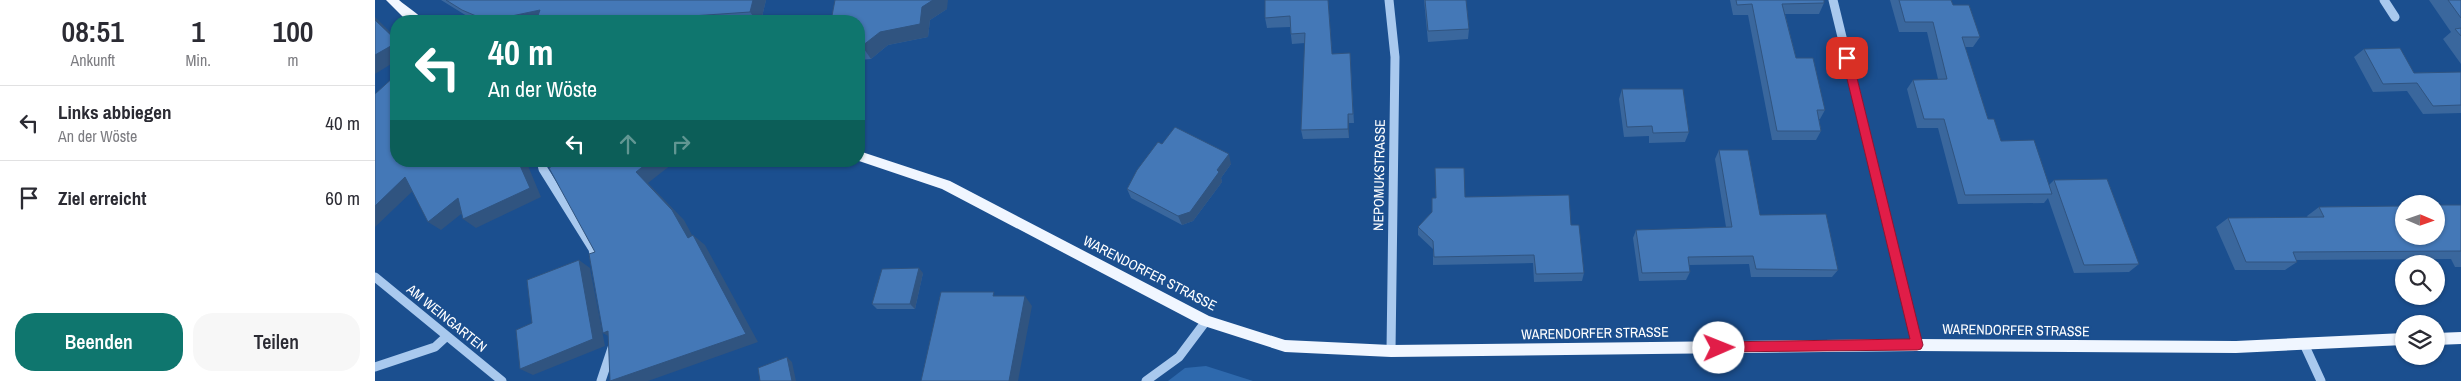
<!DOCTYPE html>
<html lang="de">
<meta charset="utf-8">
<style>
:root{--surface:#fff;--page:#f7f7f7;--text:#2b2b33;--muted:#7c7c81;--line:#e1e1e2;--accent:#0f766e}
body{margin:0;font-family:"Archivo Narrow",sans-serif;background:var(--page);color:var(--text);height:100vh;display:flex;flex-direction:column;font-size:19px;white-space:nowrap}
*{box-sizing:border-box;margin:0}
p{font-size:16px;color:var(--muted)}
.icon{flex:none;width:28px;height:28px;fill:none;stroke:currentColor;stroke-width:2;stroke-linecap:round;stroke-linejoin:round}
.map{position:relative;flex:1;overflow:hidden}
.panel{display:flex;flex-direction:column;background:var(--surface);width:375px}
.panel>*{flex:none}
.hud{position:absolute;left:15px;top:15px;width:475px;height:152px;border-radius:20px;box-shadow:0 1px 4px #0004;background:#0f766e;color:#fff;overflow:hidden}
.needle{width:32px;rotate:92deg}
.controls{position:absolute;left:2020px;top:195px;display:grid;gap:10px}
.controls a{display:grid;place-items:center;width:50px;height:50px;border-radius:50%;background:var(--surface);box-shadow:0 1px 4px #0004;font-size:25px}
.pin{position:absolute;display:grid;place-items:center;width:42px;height:42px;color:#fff;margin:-21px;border-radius:10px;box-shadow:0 2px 8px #0006}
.me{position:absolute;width:55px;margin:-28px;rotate:89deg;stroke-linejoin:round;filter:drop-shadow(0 0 4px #0008)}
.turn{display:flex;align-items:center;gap:18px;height:105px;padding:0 15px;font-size:22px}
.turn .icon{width:65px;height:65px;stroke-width:2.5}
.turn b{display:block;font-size:35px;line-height:42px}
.lanes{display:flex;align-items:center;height:48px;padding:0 15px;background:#0003;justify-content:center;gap:25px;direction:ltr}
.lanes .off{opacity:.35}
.eta{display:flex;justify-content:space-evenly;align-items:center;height:85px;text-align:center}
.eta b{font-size:30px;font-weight:600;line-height:35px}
.button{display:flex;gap:10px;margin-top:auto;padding:10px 15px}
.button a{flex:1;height:58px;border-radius:20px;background:var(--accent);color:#fff;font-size:20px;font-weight:600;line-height:58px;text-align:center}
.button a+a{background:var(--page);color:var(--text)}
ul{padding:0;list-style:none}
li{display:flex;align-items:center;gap:15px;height:75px;padding:0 15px;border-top:1px solid var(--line)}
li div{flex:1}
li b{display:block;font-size:19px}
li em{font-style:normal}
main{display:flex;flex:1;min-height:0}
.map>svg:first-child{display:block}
.green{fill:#2e69ad}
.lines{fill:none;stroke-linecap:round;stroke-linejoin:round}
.minor{stroke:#a9c9ee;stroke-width:9}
.major{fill:#f0f6ff;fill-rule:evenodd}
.wall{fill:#3a679d}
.shaded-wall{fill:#305480}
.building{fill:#4478b7;stroke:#305480}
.route{fill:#e11d48;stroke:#92132f}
.labels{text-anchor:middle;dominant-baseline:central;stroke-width:4;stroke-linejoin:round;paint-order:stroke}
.street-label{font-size:14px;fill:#fff;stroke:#1b4f8f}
</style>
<main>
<section class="panel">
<div class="eta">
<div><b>08:51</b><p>Ankunft</p></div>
<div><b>1</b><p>Min.</p></div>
<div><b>100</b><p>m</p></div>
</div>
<ul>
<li><svg class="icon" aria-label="left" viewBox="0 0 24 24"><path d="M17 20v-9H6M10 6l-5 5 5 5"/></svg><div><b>Links abbiegen</b><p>An der Wöste</p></div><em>40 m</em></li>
<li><svg class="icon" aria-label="arrive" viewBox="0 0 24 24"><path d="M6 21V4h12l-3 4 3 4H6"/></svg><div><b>Ziel erreicht</b></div><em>60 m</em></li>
</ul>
<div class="button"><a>Beenden</a><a>Teilen</a></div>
</section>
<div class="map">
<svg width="2086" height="381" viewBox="0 0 2086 381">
<rect width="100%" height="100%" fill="#1b4f8f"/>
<!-- green -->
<path class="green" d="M831,366L878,381H793L810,368Z"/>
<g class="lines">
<!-- minor -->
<path class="minor" d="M1014,0L1020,57L1016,351
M1458,0L1542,345
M2009,0L2020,17
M166,161L168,169L218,249L221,264
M0,277L127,381
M1929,344L1946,381
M0,367L60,347L72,336
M226,381L237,348
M771,381L804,357L831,321"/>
<!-- major -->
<path class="major" d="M11,0H24C31,6 45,15 49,21H34L30,19Z
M484,151L575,181L834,316L910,340L1016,345L1542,339L1861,341L2029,333V345L1861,353L1542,351L1016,357L910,352L826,325L567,189L484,161Z
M2086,332V344L2061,345V333Z"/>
</g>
<!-- wall -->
<path class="wall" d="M66,0H391L386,21H100Z
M953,0L957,54L975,53L979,123H974V138L928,139L926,130L930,43L917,44L915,27L892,28L890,18Z
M1049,0H1091L1094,29L1093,39L1053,42Z
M1355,0H1449V3L1444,14H1410L1421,58L1450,110L1445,119H1444L1446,131L1441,140H1397L1373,15H1358Z
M1515,0H1576L1578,5L1605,37L1598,47H1590L1613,119L1626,141L1674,185L1679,180L1764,264L1754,272L1699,273L1673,198L1669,203L1583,204L1563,128H1542L1532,89L1538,80L1563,79L1552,32H1524Z
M2054,0H2086V64L2068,39L2076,32Z
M572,9L555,20L553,37L513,45L496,59L484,60V21Z
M1989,49L2039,73L2086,72V113L2048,114L2032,91L1998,92L1979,57Z
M1247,89L1314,132L1310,142L1274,143V136L1249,137L1244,99Z
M787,144L856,164L846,178L847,182L818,221L807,225L756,198L752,189Z
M1344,150L1385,215L1463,270L1457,277H1376L1374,264L1314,265L1315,272L1311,280L1264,281L1258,238L1261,230L1351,227L1340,159Z
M1060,168L1090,197L1196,225L1209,273L1207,281L1159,282L1158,263L1058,265V249L1043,235V227L1057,212L1061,198Z
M2086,205V267H2080L2076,259L1921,260L1922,262L1910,270H1860L1841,227L1853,218H1933L1932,216L1944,207Z
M548,273L540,309H502L497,304Z"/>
<!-- shaded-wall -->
<path class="shaded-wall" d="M378,0H391L386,21H382L375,12Z
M558,0H573L572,9L555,20L553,37L513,45L496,59L487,46L505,32Z
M165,10L177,21H113Z
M0,17L21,38V40L0,20Z
M21,43V61L0,74V55Z
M973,114L974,123V138L973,129Z
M854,154L856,164L846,178L847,182L818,221L807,225L803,216L842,170Z
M143,161H151L166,197L101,228L88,219Z
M275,161H301L273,183L309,220L324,248L313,238L261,172Z
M30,177L43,186L0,227V206Z
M83,198L95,207L66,230L53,222Z
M318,235L330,245L383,342L273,381H236Z
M204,260L215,268L230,346L158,375L145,369Z
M544,268L548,273L540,309L535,304Z
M650,296L657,306L643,381H634Z
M233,331L242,341L228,333Z
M412,357L417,362L421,381H417Z"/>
<!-- building -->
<path class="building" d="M71,0H378L375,12L244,21H161L165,10L113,21L87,10Z
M460,0H558L547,7L545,24L505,32L487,46H484V21H456Z
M890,0H953L957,54L975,53L978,114H973V129L926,130L930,33L916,34L915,16L890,18Z
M1050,0H1091L1094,29L1053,31Z
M1361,0H1449V3L1407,4L1421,58H1438L1450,110H1442L1446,131H1402L1377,4L1362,5Z
M1524,0H1576L1578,5H1594L1605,37H1587L1613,119H1619L1626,141L1659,140L1677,194L1590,195L1569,119H1549L1538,80L1572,79L1558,22H1530Z
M2073,0H2086V18Z
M0,20L21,40V43L0,55Z
M2086,28V36L2080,29Z
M2025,48L2039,73L2086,72V105L2058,106L2042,83L2008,84L1989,49Z
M21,75V161H143L155,188L88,219L83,198L53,222L30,177L0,206V94Z
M1247,89H1308L1314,132L1278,133L1277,126L1252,127Z
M800,127L854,154L842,170L844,172L815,212L803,216L752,189L762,170L783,142L787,144Z
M1344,150H1373L1385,215L1451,214L1463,270L1381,269L1378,256L1313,257L1315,272L1267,273L1261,230L1357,227Z
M185,161H275L261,172L297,210L313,238L318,235L371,334L235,381L233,331L228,333L214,254L220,252L174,168Z
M1060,168H1089L1090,197L1194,195L1196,225H1204L1209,273L1161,274L1159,255L1059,257L1058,241L1043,227L1057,212V198H1061Z
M1732,179L1764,264L1709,265L1679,180Z
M2061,205H2086V251L1918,252L1922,262H1871L1853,218L1949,217L1944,207L2029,206V236H2061Z
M204,260L218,339L145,369L141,330L157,323L152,280Z
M544,268L535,304H497L507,269Z
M566,292H619L618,296H650L634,381H546Z
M412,357L417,381H385L383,368Z"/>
<!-- route -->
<path class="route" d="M1472,53L1477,58L1548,345L1546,349L1542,350L1340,352L1338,348L1340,344L1344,342L1535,339L1467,58Z"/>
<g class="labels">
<!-- street labels -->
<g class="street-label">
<text transform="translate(1004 175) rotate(-89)">NEPOMUKSTRASSE</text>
<text transform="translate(775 273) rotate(27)">WARENDORFER STRASSE</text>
<text transform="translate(72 318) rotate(39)">AM WEINGARTEN</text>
<text transform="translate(1641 330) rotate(1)">WARENDORFER STRASSE</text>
<text transform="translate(1220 333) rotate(-1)">WARENDORFER STRASSE</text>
</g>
</g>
</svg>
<div class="controls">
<a><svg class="needle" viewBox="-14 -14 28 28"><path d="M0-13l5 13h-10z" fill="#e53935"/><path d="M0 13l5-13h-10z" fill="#7c7c81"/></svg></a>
<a><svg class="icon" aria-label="search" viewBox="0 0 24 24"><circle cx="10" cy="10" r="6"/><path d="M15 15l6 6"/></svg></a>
<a><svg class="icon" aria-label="layers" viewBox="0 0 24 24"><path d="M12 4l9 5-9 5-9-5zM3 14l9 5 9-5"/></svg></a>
</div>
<div class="pin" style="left:1472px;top:58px;background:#d93025"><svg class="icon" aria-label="arrive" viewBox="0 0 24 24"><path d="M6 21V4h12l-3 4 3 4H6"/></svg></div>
<svg class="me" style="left:1344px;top:348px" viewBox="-20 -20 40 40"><circle r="19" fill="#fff"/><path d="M0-13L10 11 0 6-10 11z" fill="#e11d48"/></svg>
<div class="hud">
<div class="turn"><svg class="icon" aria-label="left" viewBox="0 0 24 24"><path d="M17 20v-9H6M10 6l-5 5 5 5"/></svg><div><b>40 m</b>An der Wöste</div></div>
<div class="lanes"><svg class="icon" aria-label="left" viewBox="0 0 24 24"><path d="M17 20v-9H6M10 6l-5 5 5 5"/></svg><svg class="icon off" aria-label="ahead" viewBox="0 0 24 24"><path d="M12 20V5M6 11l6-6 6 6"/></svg><svg class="icon off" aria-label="right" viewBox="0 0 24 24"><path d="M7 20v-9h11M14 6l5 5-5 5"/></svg></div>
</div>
</div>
</main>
